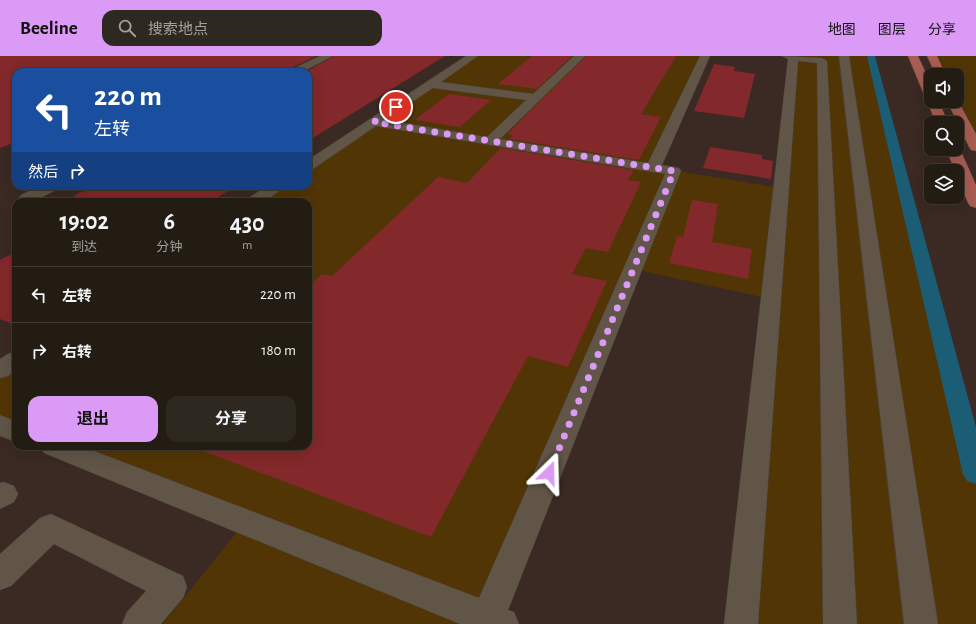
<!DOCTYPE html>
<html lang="zh">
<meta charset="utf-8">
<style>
:root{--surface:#221c12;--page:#2e2920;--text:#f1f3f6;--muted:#a2a19f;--line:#3f3a32;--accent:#da9af6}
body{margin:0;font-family:"Alegreya Sans","Noto Sans SC",sans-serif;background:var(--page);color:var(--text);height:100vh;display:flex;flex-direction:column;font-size:15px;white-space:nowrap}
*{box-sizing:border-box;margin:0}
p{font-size:13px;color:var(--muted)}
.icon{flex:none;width:22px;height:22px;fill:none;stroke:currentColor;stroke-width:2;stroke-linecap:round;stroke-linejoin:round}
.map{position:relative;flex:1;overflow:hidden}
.panel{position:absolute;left:12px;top:142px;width:300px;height:252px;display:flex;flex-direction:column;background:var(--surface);border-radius:12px;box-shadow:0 4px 16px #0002,0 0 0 1px var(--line)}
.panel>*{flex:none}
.guide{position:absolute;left:12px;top:12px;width:300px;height:122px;border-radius:12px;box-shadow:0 4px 16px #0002,0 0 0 1px var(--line);background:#1a4fa0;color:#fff;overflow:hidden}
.fabs{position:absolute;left:924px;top:12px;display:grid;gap:8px}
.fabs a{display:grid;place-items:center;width:40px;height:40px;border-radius:8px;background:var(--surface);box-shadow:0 4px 16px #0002,0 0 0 1px var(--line);font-size:20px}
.pin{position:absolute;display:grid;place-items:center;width:34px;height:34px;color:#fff;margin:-17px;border:2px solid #fff;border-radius:50%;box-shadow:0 1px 4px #0007}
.me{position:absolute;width:44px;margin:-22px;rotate:22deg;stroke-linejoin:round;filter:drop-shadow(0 0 3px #0008)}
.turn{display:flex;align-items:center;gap:14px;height:84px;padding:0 16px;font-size:18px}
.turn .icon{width:52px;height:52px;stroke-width:2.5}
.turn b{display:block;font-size:28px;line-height:34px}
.then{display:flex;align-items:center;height:38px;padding:0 16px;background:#0003;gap:8px;font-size:15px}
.eta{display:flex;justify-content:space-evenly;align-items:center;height:68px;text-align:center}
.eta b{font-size:24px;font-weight:700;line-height:28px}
.cta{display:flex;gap:8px;margin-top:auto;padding:8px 16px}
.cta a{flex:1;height:46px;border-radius:12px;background:var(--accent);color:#111;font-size:16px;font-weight:700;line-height:46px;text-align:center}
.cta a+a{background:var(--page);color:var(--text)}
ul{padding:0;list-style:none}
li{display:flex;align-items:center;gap:12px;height:56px;padding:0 16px;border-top:1px solid var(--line)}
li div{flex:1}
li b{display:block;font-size:15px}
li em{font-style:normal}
header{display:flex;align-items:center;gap:24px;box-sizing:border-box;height:56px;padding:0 20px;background:var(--accent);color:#111}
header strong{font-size:19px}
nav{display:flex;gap:22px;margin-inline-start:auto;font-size:14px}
.search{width:280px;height:36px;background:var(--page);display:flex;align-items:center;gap:10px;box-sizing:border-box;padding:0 14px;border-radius:12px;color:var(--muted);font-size:15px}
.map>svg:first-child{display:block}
.industrial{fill:#3b2923;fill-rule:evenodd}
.green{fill:#523504}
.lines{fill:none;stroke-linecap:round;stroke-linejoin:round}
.canal{fill:#1c5d76;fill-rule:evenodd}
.building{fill:#83282b}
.minor-casing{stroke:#484036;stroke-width:1}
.major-casing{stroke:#484036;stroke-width:1}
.minor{fill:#605547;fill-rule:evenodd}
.major{fill:#a95c52;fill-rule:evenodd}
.route{stroke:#da9af6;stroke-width:7;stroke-dasharray:0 12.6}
</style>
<header>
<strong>Beeline</strong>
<div class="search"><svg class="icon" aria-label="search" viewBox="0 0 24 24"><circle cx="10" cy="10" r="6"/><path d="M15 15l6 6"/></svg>搜索地点</div>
<nav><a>地图</a><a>图层</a><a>分享</a></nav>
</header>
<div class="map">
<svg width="976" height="568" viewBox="0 0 976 568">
<rect width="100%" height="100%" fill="#2e2518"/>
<!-- industrial -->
<path class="industrial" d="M0,0H976V568H0ZM16,16H308V130H16ZM931,19H957V45H931ZM931,67H957V93H931ZM931,115H957V141H931ZM16,146H308V390H16Z"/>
<!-- green -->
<path class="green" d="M473,0H705L653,111L781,132L793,1L787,0H871L976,418V568H741L771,243L633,213L503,568H163L245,466L53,390H308V146H253L277,130H308V110Z
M932,0H976V87L957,45V19H942Z
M16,303V376L0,369V314Z"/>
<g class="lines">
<!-- canal -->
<path class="canal" d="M867,0H875L976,371V428L967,425L963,418Z"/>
</g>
<!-- building -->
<path class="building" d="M0,0H316L289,13L288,16H240L206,11L193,16H16V86L0,92Z
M334,0H445L308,85V16H305Z
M532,0H572L537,33L498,28Z
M586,0H676L641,58L661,61L639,104L510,83L513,79L507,78Z
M714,8L735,11L734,15L755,18L744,62L694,55Z
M449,38L491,44L460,71L415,64Z
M710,91L762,99V103L773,105L771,123L703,112Z
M501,92L634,114L628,124L641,126L608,196L586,192L572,218L607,225L568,311L528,300L431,481L192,391L193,390H308V231L322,218L332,220L438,121L467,127Z
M94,130H236L210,146H97L73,140Z
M692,144L718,148L712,186L752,193L748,223L669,207L677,180L683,181Z
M16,196V269L0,263V204Z"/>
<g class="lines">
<!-- minor casing -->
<g class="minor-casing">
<path id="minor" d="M320,0H333L302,16H289L290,14Z
M466,0H478L441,26L533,38L574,0H585L500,83L648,107L700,0H710L662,109L679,112L681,115L508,554L514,556L519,568H460L44,397L40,390H81L479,542L665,118L376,70L313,113L308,114V104ZM433,32L526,44L487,81L385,64Z
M782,0L822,2L827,5L857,568H823L817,7L798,5L758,568H724L788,3Z
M839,0H849L938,568H904Z
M40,130H61L58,133L42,141L50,143L52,146H24L19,142L21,139Z
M267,130H285L282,133L264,146H245L247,143Z
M16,295V314L8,320L0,322V303L8,298Z
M0,359L16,365V386L0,380Z
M4,426L14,430L18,438L14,446L0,453V427Z
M51,458L183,520L187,531L183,542L161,568H122L127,556L146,535L54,488L11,530L0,534V498L40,462Z"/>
</g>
<!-- major casing -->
<g class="major-casing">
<path id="major" d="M908,0H918L931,28V45H939L948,67H936L927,45L928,44L925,41Z
M927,0H937L946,19H936Z
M957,43L976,78V95L971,94L969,91L947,45H957Z
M957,90L960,93L976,129V152L970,150L968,147L957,120V115H955L946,93H957Z"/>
</g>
<!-- minor -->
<use href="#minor" class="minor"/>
<!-- major -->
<use href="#major" class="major"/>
</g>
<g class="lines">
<!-- route -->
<path class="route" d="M396,51L374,66L674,115L549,417"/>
</g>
</svg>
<div class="fabs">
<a><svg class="icon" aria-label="sound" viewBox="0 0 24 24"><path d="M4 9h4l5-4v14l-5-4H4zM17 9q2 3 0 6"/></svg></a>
<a><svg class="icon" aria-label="search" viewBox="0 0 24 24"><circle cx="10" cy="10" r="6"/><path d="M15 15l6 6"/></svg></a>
<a><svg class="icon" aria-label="layers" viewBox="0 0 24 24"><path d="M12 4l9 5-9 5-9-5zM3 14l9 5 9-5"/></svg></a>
</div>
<div class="pin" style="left:396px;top:51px;background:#d93025"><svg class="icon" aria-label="arrive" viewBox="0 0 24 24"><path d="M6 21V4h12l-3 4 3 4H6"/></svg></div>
<svg class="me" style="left:549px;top:417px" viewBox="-20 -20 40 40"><path d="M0-17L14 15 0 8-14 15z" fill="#da9af6" stroke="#fff" stroke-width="4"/></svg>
<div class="guide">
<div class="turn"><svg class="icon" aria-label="left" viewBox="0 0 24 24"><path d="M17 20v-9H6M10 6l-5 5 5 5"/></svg><div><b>220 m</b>左转</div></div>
<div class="then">然后<svg class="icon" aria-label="right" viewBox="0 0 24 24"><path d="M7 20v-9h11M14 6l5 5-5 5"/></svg></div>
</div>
<section class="panel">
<div class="eta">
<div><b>19:02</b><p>到达</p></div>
<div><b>6</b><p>分钟</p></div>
<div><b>430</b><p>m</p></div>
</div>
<ul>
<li><svg class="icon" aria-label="left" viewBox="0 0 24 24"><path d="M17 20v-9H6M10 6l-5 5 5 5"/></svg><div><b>左转</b></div><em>220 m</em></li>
<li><svg class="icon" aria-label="right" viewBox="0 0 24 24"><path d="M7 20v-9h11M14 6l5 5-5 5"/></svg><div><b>右转</b></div><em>180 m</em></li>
</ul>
<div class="cta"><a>退出</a><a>分享</a></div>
</section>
</div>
